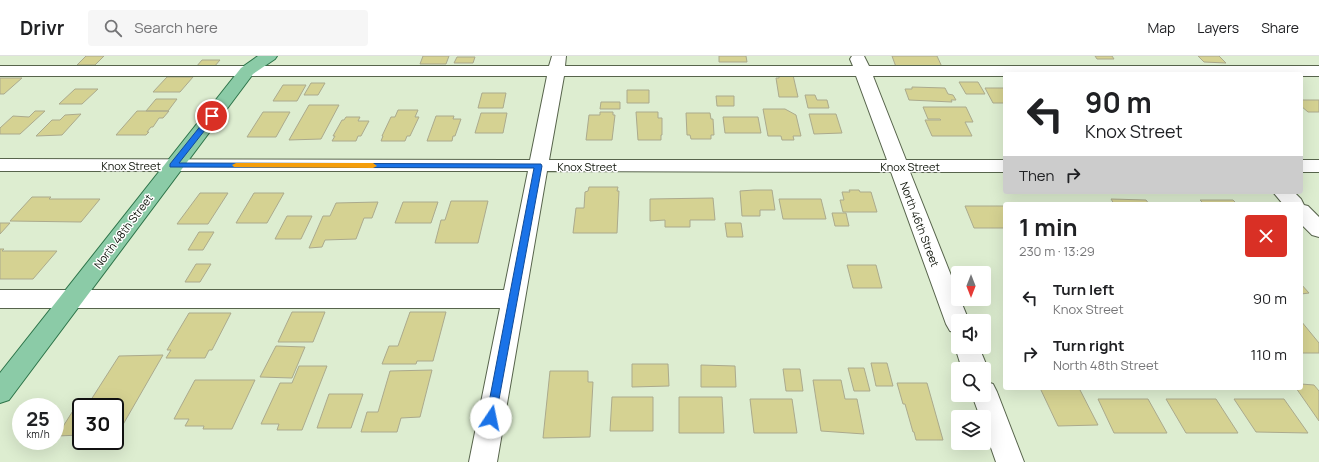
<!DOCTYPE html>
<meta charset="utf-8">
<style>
:root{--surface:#fff;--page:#f6f6f6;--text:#202124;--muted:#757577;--line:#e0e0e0}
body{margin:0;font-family:Manrope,sans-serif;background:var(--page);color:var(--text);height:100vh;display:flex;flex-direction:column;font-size:15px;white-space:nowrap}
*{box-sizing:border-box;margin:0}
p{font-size:13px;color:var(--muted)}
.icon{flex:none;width:22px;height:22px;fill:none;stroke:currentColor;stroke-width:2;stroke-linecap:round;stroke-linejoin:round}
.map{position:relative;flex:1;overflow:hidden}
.panel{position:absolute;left:1003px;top:146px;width:300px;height:188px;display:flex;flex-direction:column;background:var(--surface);border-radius:4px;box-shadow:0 4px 16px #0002}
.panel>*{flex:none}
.guide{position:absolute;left:1003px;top:16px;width:300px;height:122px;border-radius:4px;box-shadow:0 4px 16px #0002;background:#fff;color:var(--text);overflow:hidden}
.needle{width:26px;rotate:180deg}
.tools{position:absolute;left:951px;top:210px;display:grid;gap:8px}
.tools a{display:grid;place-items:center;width:40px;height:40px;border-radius:4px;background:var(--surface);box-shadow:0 4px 16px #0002;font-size:20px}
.speed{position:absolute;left:12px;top:342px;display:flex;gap:8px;font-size:20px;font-weight:700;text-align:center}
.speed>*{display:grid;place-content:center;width:52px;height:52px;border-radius:50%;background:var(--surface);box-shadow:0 4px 16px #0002;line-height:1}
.speed small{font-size:10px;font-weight:400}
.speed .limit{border:2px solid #111;border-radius:6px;background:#fff;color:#111}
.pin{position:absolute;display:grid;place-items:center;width:34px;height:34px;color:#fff;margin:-17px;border:2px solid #fff;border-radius:50%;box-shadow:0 1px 4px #0007}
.me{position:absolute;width:44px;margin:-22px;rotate:11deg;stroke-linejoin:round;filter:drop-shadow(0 0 3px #0008)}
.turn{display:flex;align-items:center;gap:14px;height:84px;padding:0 16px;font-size:18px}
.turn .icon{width:52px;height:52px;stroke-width:2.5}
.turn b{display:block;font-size:28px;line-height:34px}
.then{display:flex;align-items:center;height:38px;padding:0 16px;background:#0003;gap:8px;font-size:15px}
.round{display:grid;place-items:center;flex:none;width:42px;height:42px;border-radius:4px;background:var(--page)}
.head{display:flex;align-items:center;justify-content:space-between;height:68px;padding:0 16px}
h1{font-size:24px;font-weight:700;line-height:30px}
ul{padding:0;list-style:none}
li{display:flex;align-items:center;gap:12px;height:56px;padding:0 16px}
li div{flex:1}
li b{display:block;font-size:15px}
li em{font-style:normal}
header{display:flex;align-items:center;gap:24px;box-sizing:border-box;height:56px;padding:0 20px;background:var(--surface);border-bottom:1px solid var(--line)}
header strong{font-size:19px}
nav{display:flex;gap:22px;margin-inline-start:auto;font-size:14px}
.search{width:280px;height:36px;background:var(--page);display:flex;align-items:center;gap:10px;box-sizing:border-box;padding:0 14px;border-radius:4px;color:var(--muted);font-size:15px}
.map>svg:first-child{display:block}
.building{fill:#d5d292;stroke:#abaa8d}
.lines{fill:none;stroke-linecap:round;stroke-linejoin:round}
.minor-casing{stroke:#57644c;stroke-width:2}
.major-casing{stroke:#2d7449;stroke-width:2}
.minor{fill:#fff;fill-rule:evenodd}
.major{fill:#8bcba7;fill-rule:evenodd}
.route{fill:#1a73e8;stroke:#114b97}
.slow{fill:#f59e0b}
.labels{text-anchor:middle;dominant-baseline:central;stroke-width:3;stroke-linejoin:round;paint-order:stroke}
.street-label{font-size:11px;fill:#0e1309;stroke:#fff}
</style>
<header>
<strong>Drivr</strong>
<div class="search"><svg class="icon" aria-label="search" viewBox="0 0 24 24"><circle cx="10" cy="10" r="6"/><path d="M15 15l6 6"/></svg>Search here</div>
<nav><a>Map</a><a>Layers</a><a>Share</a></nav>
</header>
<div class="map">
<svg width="1319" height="406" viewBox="0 0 1319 406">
<rect width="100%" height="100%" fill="#ddedd0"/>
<!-- building -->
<path class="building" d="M86,0H104L95,9H77Z
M423,0H449L446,8H420Z
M719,0H746L747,6H719Z
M892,0H937L942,11H896Z
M1095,0H1112L1114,3H1097Z
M1198,0H1219L1226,7L1204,6Z
M457,1H475L473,7H454Z
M202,4H220L214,11H196Z
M782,19H793L798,41H779L776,22H779V20Z
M167,21H193L180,36H153Z
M0,22H22L4,38H0Z
M959,26H978L985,38H966Z
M311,27H325L318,39H304Z
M283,29H306L297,45H273Z
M912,31L945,32L948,38L953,39L956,44H951L952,46L909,44L905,33H912Z
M985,32H1005V47H993Z
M75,33H98L82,48H59Z
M627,34H649V47H627Z
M482,37H506L503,52H478Z
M805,39H815L817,44H827L829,52H808Z
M716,40H734V50H717Z
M156,43H177L168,55H146Z
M1301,44H1319V56H1308L1301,50Z
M601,46H620V53H600Z
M309,49H339L321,83L289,84Z
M923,51H966L973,66H965L972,80H932L925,64H941L940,63H928Z
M763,53H785L796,59L801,80H793L794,84H782L781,80H768Z
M398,54H418L415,61H419L410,80H407L405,85H381L383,80H382L391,61H395Z
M35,55H45L20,78H0V72L13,60L29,61Z
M137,55H169L163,62H159L153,71H151L147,76H149L146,79H116Z
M263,56H290L276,81H247Z
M600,56H613V59H615L612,84H586L589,59H600Z
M636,56H658V62H662V79H661V84H638Z
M481,57H507L503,77H475Z
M686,57H710L711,63H713L714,79H711V83H691L690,79H687Z
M81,58L62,79L36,80L52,64H60L65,59Z
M809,58H836L842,77L814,78Z
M436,60H454L453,63H461L455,80H453L452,85H427Z
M346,61H360L358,65H369L361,80H358L356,85H332L335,80H333L342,64H344Z
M723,61H758L761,77H725Z
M589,131H618L617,135H619L617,177H573L576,152H584L585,136L588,135Z
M754,134H772L775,154H760V160H742L740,135Z
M849,134H859L860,136H871L877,156H843L840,144H844L842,136H850Z
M200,137H228L208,168H177Z
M254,137H284L267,167H236Z
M32,141H51L49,143H100L81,166L10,165Z
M713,142L715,164H690V171H665V164L650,165V143Z
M779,143H821L826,163H783Z
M1111,143L1146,144L1149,148H1114Z
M1200,144H1233L1237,148H1204Z
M451,145H488L478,187H435L441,164H445Z
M378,146L372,162H364L356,183L325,184L322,191L309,192L323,160H330L336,147Z
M403,146H438L431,167H395Z
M965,150H1005V172H974Z
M832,157H846L849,170H835Z
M287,160H312L301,183H275Z
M0,167H10L0,178Z
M725,167H741L743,181H727Z
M199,176H214L203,194H188Z
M0,193H4L2,195H57L33,223H0Z
M196,208H211L200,226H185Z
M847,209H876L882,232H853Z
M1301,228L1309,237L1301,238Z
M292,256H325L313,286H278Z
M410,256H446L433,305H417L416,308H382L389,290H398Z
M189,257H231L212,294H209L205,302H166L171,294H167Z
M1301,265L1319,287V297H1301Z
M276,290L305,291L292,322L260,321Z
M163,299L117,379H115V351H81V379L57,380L76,350H87L119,300Z
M871,307H887L893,330H876Z
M632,308H668L669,330L632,331Z
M701,309L735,310L736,331H701Z
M299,310H327L302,374H277L279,368H261L280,327H292Z
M848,312H864L870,335H854Z
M783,313H800L803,335H786Z
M432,314L420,361L401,362L397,376H361L367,356H378L390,315Z
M550,315H588V326H593L590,381L543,382Z
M195,324H255L232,373H203L204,370H185L189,363H174Z
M813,324H841L845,343H857L864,378L821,375Z
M897,327H927L943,384H916L914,376H913L905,348H903Z
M1301,328L1314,329L1319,335V365L1296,332H1301Z
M1040,332H1079L1098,369L1058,370Z
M329,338H363L351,372H317Z
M612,341H653V375H610Z
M679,341H722L724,377H679Z
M750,343H792L797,377H754Z
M1098,343H1148L1167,377H1114Z
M1166,343H1216L1238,377H1186Z
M1234,343H1284L1308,377L1256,376Z"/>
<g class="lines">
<!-- minor casing -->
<g class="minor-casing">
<path id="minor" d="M552,0H566L565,10H853L850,3L852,0H864L869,10H1319V20H1301V18H1005V20H873L906,104H1005V116H910L958,237V243H960L969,265H958V277L950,275L946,268L891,116L547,115L497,406H469L500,252H0V234H504L528,115H0V103L530,104L547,20H0V10H549ZM564,20H856L887,104H549Z
M1301,104H1319V116H1301Z
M1273,136H1294L1301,143L1304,149L1308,150L1319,161V181L1312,179L1301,168V148H1283Z
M958,285V291H979L988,313L984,320V313H962L955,291Z
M984,325L993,328L997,336L1024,406H996L984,372V361H980L972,339H984Z"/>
</g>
<!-- major casing -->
<g class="major-casing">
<path id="major" d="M258,0H277L275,3L253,18L9,344L0,347V317L241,12Z"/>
</g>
<!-- minor -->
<use href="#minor" class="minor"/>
<!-- major -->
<use href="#major" class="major"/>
</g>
<!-- route -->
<path class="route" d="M210,58H212L216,60L179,107L541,108L542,110L495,365L491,366L487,365L486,362L534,112L170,111V108Z"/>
<!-- slow -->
<path class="slow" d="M236,107H373L377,110L373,112L234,111L232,109Z"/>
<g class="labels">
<!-- street labels -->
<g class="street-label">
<text x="131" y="109">Knox Street</text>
<text x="587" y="110">Knox Street</text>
<text x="910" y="110">Knox Street</text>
<text transform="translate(920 168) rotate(69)">North 46th Street</text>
<text transform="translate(123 175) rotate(-53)">North 48th Street</text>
</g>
</g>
</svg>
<div class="tools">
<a><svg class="needle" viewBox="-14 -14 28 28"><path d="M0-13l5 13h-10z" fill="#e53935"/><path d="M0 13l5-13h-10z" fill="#757577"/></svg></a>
<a><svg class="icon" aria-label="sound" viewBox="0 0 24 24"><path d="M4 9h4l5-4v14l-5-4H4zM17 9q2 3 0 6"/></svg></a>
<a><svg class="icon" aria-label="search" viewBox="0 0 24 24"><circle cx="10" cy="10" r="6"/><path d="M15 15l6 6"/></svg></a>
<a><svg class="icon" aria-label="layers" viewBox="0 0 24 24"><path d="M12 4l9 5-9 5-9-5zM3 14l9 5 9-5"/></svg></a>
</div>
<div class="speed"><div>25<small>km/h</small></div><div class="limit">30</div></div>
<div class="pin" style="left:212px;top:60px;background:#d93025"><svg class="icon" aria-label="arrive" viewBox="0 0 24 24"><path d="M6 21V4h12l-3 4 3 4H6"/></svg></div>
<svg class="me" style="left:491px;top:362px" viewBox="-20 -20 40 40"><circle r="19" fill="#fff"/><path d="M0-13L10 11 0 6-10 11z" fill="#1a73e8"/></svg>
<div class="guide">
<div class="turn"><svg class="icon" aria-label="left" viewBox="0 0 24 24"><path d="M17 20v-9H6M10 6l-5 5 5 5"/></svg><div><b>90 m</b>Knox Street</div></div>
<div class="then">Then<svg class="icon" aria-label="right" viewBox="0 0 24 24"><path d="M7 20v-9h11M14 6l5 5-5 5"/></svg></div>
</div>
<section class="panel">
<div class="head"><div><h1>1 min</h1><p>230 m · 13:29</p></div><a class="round" style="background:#d93025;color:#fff"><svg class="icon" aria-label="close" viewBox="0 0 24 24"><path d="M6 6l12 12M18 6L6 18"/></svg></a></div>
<ul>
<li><svg class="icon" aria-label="left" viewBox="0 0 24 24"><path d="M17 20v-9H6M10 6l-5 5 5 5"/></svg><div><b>Turn left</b><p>Knox Street</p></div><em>90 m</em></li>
<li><svg class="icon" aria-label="right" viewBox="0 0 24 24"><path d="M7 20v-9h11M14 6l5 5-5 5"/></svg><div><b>Turn right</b><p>North 48th Street</p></div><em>110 m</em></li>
</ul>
</section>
</div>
